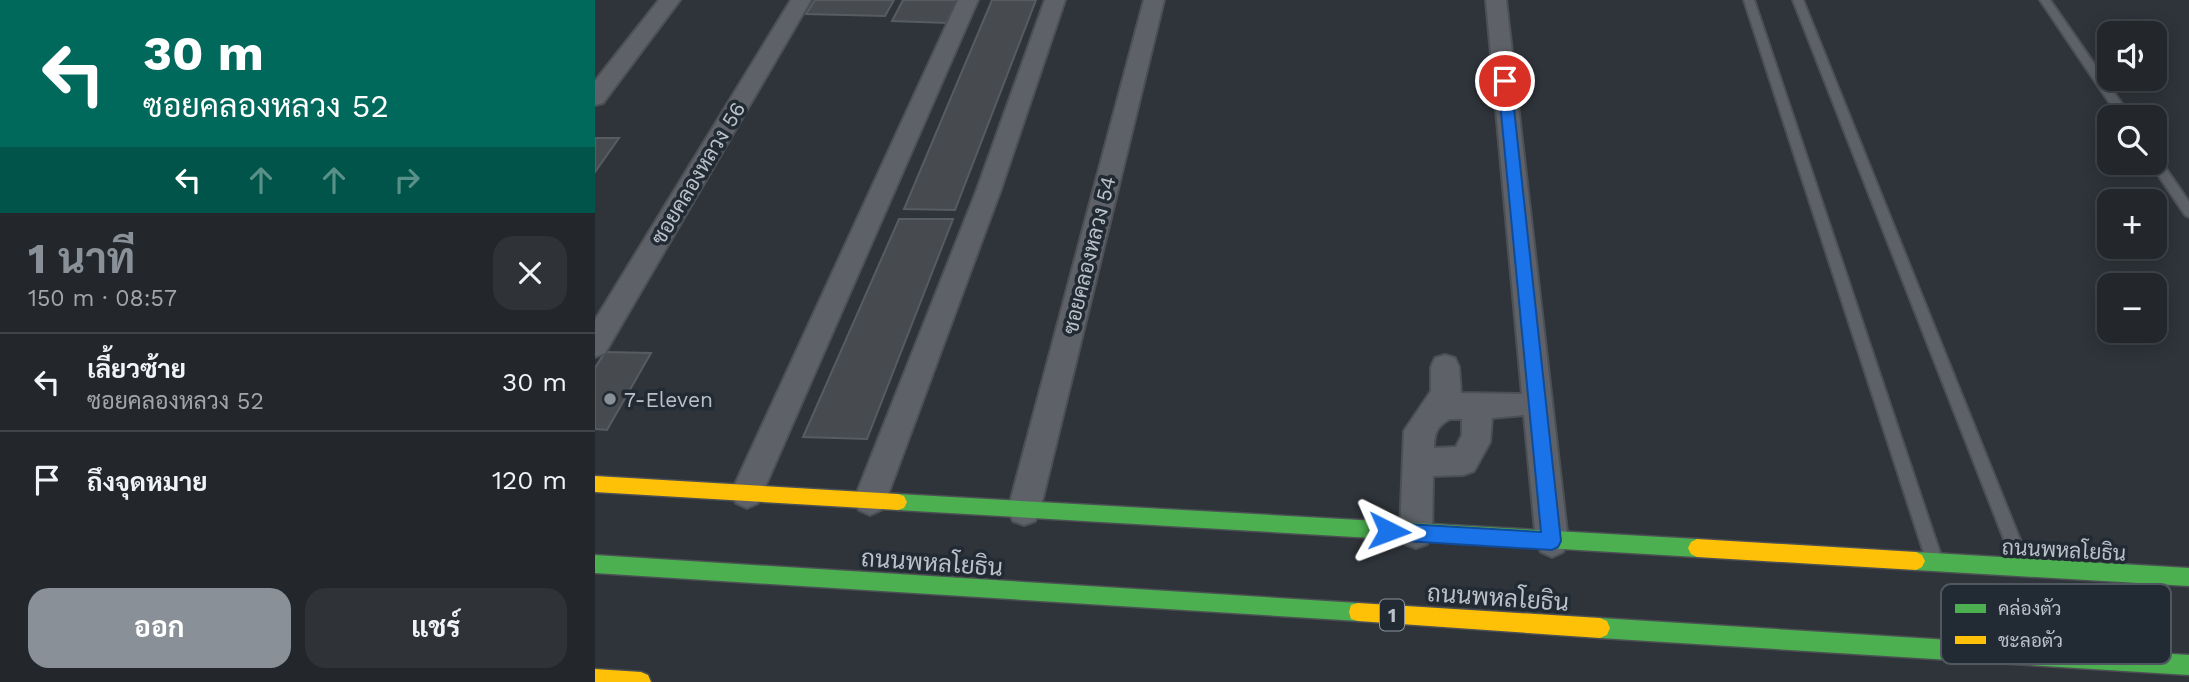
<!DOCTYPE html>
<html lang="th">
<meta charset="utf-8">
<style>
:root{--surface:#23272c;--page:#2f3338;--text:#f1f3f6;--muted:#a3a5a9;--line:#404448;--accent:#899097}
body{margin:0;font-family:"Work Sans",Sarabun,sans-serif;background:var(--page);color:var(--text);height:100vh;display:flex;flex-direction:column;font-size:26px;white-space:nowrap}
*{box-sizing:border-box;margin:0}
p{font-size:23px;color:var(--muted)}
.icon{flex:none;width:38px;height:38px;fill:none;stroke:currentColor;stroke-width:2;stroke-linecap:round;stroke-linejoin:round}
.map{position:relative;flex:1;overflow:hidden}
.sheet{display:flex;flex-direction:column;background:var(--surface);width:595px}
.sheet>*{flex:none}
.hud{background:#00695c;color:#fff;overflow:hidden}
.controls{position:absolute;left:1502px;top:21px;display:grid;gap:14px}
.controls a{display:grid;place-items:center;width:70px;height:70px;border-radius:14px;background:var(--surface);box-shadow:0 4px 18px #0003,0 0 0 2px var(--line);font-size:35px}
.pin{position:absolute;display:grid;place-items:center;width:60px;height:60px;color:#fff;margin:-30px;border:4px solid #fff;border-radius:50%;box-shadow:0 2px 7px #0007}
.me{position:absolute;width:77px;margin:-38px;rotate:93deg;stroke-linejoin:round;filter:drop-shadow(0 0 5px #0008)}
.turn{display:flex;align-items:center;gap:24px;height:147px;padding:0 28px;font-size:32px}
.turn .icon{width:91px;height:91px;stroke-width:2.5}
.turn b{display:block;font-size:49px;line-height:60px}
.lanes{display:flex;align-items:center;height:66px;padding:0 28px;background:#0003;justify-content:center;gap:35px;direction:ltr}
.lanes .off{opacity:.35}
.round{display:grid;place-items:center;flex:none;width:74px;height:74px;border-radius:21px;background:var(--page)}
.overview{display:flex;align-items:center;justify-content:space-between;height:119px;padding:0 28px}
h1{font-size:42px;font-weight:700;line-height:52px;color:var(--accent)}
.cta{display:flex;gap:14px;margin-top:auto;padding:14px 28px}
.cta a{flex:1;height:80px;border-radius:21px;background:var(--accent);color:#fff;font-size:28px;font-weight:700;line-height:80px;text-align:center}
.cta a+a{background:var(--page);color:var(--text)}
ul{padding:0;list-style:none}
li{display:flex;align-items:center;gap:21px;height:98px;padding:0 28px;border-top:2px solid var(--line)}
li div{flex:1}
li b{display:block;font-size:26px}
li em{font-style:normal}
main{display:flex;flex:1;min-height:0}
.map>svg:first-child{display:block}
.building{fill:#474b50;stroke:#575c61;stroke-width:2}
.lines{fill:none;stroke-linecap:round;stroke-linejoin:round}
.lane-casing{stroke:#4c5054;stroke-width:4}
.street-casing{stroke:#4c5054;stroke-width:4}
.fast-casing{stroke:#4c5054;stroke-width:3}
.slow-casing{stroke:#4c5054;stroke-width:3}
.lane{fill:#5e6268;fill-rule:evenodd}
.street{fill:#5e6268;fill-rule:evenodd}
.fast{fill:#4caf50;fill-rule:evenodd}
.slow{fill:#ffc107;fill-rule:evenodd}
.route{fill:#1a73e8;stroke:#114b97;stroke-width:2}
.poi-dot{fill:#899097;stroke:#222a34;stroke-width:2.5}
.labels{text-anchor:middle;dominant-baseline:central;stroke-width:7;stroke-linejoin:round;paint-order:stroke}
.shield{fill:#222a34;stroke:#8c949c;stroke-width:2}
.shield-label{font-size:19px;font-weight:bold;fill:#bac1c9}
.street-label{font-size:21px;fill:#bac1c9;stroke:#222a34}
.poi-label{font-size:21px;fill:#bac1c9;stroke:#222a34;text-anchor:start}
.near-street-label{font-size:24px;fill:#bac1c9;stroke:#222a34}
.key{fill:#222a34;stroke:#505761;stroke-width:2}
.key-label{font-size:19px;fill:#bac1c9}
</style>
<main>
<section class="sheet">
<div class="hud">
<div class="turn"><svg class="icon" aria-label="left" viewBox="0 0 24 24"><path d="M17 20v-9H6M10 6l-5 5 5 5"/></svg><div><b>30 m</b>ซอยคลองหลวง 52</div></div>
<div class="lanes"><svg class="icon" aria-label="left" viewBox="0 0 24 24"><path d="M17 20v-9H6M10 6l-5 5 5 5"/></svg><svg class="icon off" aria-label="ahead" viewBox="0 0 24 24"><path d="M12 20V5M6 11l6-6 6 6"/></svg><svg class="icon off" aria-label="ahead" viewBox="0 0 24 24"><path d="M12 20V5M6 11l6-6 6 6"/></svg><svg class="icon off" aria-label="right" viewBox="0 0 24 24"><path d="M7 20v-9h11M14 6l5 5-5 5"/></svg></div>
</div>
<div class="overview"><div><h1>1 นาที</h1><p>150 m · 08:57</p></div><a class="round"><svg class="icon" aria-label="close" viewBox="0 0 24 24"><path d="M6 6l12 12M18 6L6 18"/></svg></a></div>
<ul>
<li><svg class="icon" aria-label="left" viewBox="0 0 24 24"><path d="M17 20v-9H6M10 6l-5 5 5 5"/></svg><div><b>เลี้ยวซ้าย</b><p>ซอยคลองหลวง 52</p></div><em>30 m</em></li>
<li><svg class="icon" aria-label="arrive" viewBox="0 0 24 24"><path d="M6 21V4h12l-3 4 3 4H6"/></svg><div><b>ถึงจุดหมาย</b></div><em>120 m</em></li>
</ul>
<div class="cta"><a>ออก</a><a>แชร์</a></div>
</section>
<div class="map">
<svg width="1594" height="682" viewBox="0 0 1594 682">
<rect width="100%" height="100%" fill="#2f343a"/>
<!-- building -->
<path class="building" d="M220,0H299L290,16L211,14Z
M308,0H364L353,23L297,21Z
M397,0H441L360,210L309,209Z
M0,138H24L0,172Z
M304,219H358L272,439L208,437Z
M10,352L56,353L12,430L0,429V368Z"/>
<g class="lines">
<!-- lane casing -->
<g class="lane-casing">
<path id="lane" d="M1149,0H1159L1346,556L1344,562L1338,564L1332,562L1330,556Z
M1198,0H1208L1434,562L1432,568L1426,570L1420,568L1418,562Z
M1445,0H1455L1536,117H1524Z
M1559,156L1563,157L1594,202V217L1590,215L1555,163H1559Z"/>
</g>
<!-- street casing -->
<g class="street-casing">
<path id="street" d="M64,0H85L8,103L0,105V81Z
M196,0H216L10,353L0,357V320Z
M363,0H383L163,503L152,508L141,503L136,493Z
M450,0H470L405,192L291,500L286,510L275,515L264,510L259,500L381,192Z
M549,0H569L445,510L440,521L429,525L418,521L413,510Z
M891,0H911L973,541L968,552L957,557L946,552L941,541L929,415L897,418L895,442L879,471L868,475L838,476L837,533L832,544L821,548L810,544L805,533L809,431L836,391V367L840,358L850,355L860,358L864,367L866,393L927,394ZM855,419H867V435L861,447L839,448C839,433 842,426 855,419Z"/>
</g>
<!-- fast casing -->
<g class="fast-casing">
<path id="fast" d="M303,494L1102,539L1108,542L1111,548L1108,554L1102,557L303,510L297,508L294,502L297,496Z
M1321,552L1594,568V586L1321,570L1315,567L1312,561L1315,555Z
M0,555L763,603L770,605L772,612L770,619L763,621L0,573Z
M1005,618L1594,655V675L1005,638L998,635L995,628L998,621Z"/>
</g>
<!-- slow casing -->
<g class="slow-casing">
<path id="slow" d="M0,476L303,494L309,496L312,502L309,508L303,510L0,492Z
M1102,539L1321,552L1327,555L1330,561L1327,567L1321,570L1102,557L1096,554L1093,548L1096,542Z
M763,603L1005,618L1012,621L1015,628L1012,635L1005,638L763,621L756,619L754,612L756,605Z
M0,669L46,672L53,675L56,682H0Z"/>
</g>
<!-- lane -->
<use href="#lane" class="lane"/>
<!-- street -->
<use href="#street" class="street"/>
<!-- fast -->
<use href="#fast" class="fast"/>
<!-- slow -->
<use href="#slow" class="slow"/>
</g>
<!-- route -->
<path class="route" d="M910,77L916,81L966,541L963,547L957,550L794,540L788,537L785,531L788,525L794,523L946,532L903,81Z"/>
<!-- markers -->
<circle class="poi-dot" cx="15" cy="399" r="7"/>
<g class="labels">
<!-- shield labels -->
<rect class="shield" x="785" y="599.5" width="24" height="31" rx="5"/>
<g class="shield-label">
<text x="797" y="615">1</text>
</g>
<!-- street labels -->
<g class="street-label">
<text transform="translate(103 173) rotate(-59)">ซอยคลองหลวง 56</text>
<text transform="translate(494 255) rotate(-76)">ซอยคลองหลวง 54</text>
<text transform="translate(1469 550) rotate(3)">ถนนพหลโยธิน</text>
</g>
<!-- poi labels -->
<g class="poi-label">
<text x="29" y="399">7-Eleven</text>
</g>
<!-- near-street labels -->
<g class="near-street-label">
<text transform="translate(337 563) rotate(4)">ถนนพหลโยธิน</text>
<text transform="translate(903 598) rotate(4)">ถนนพหลโยธิน</text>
</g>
</g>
<!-- legend -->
<rect x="1346" y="584" width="230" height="80" rx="10" class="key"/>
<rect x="1360" y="604" width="31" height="9" fill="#4caf50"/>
<rect x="1360" y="636" width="31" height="8" fill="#ffc107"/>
<g class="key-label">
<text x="1403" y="615">คล่องตัว</text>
<text x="1403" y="647">ชะลอตัว</text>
</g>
</svg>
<div class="controls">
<a><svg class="icon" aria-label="sound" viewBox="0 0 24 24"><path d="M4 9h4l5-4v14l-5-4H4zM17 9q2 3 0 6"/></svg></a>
<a><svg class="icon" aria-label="search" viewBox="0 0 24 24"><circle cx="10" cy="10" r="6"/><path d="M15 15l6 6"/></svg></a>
<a>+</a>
<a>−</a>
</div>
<div class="pin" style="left:910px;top:81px;background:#d93025"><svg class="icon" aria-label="arrive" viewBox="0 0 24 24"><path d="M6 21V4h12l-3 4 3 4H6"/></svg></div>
<svg class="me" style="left:794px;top:531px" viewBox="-20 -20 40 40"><path d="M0-17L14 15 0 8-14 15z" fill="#1a73e8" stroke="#fff" stroke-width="4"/></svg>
</div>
</main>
